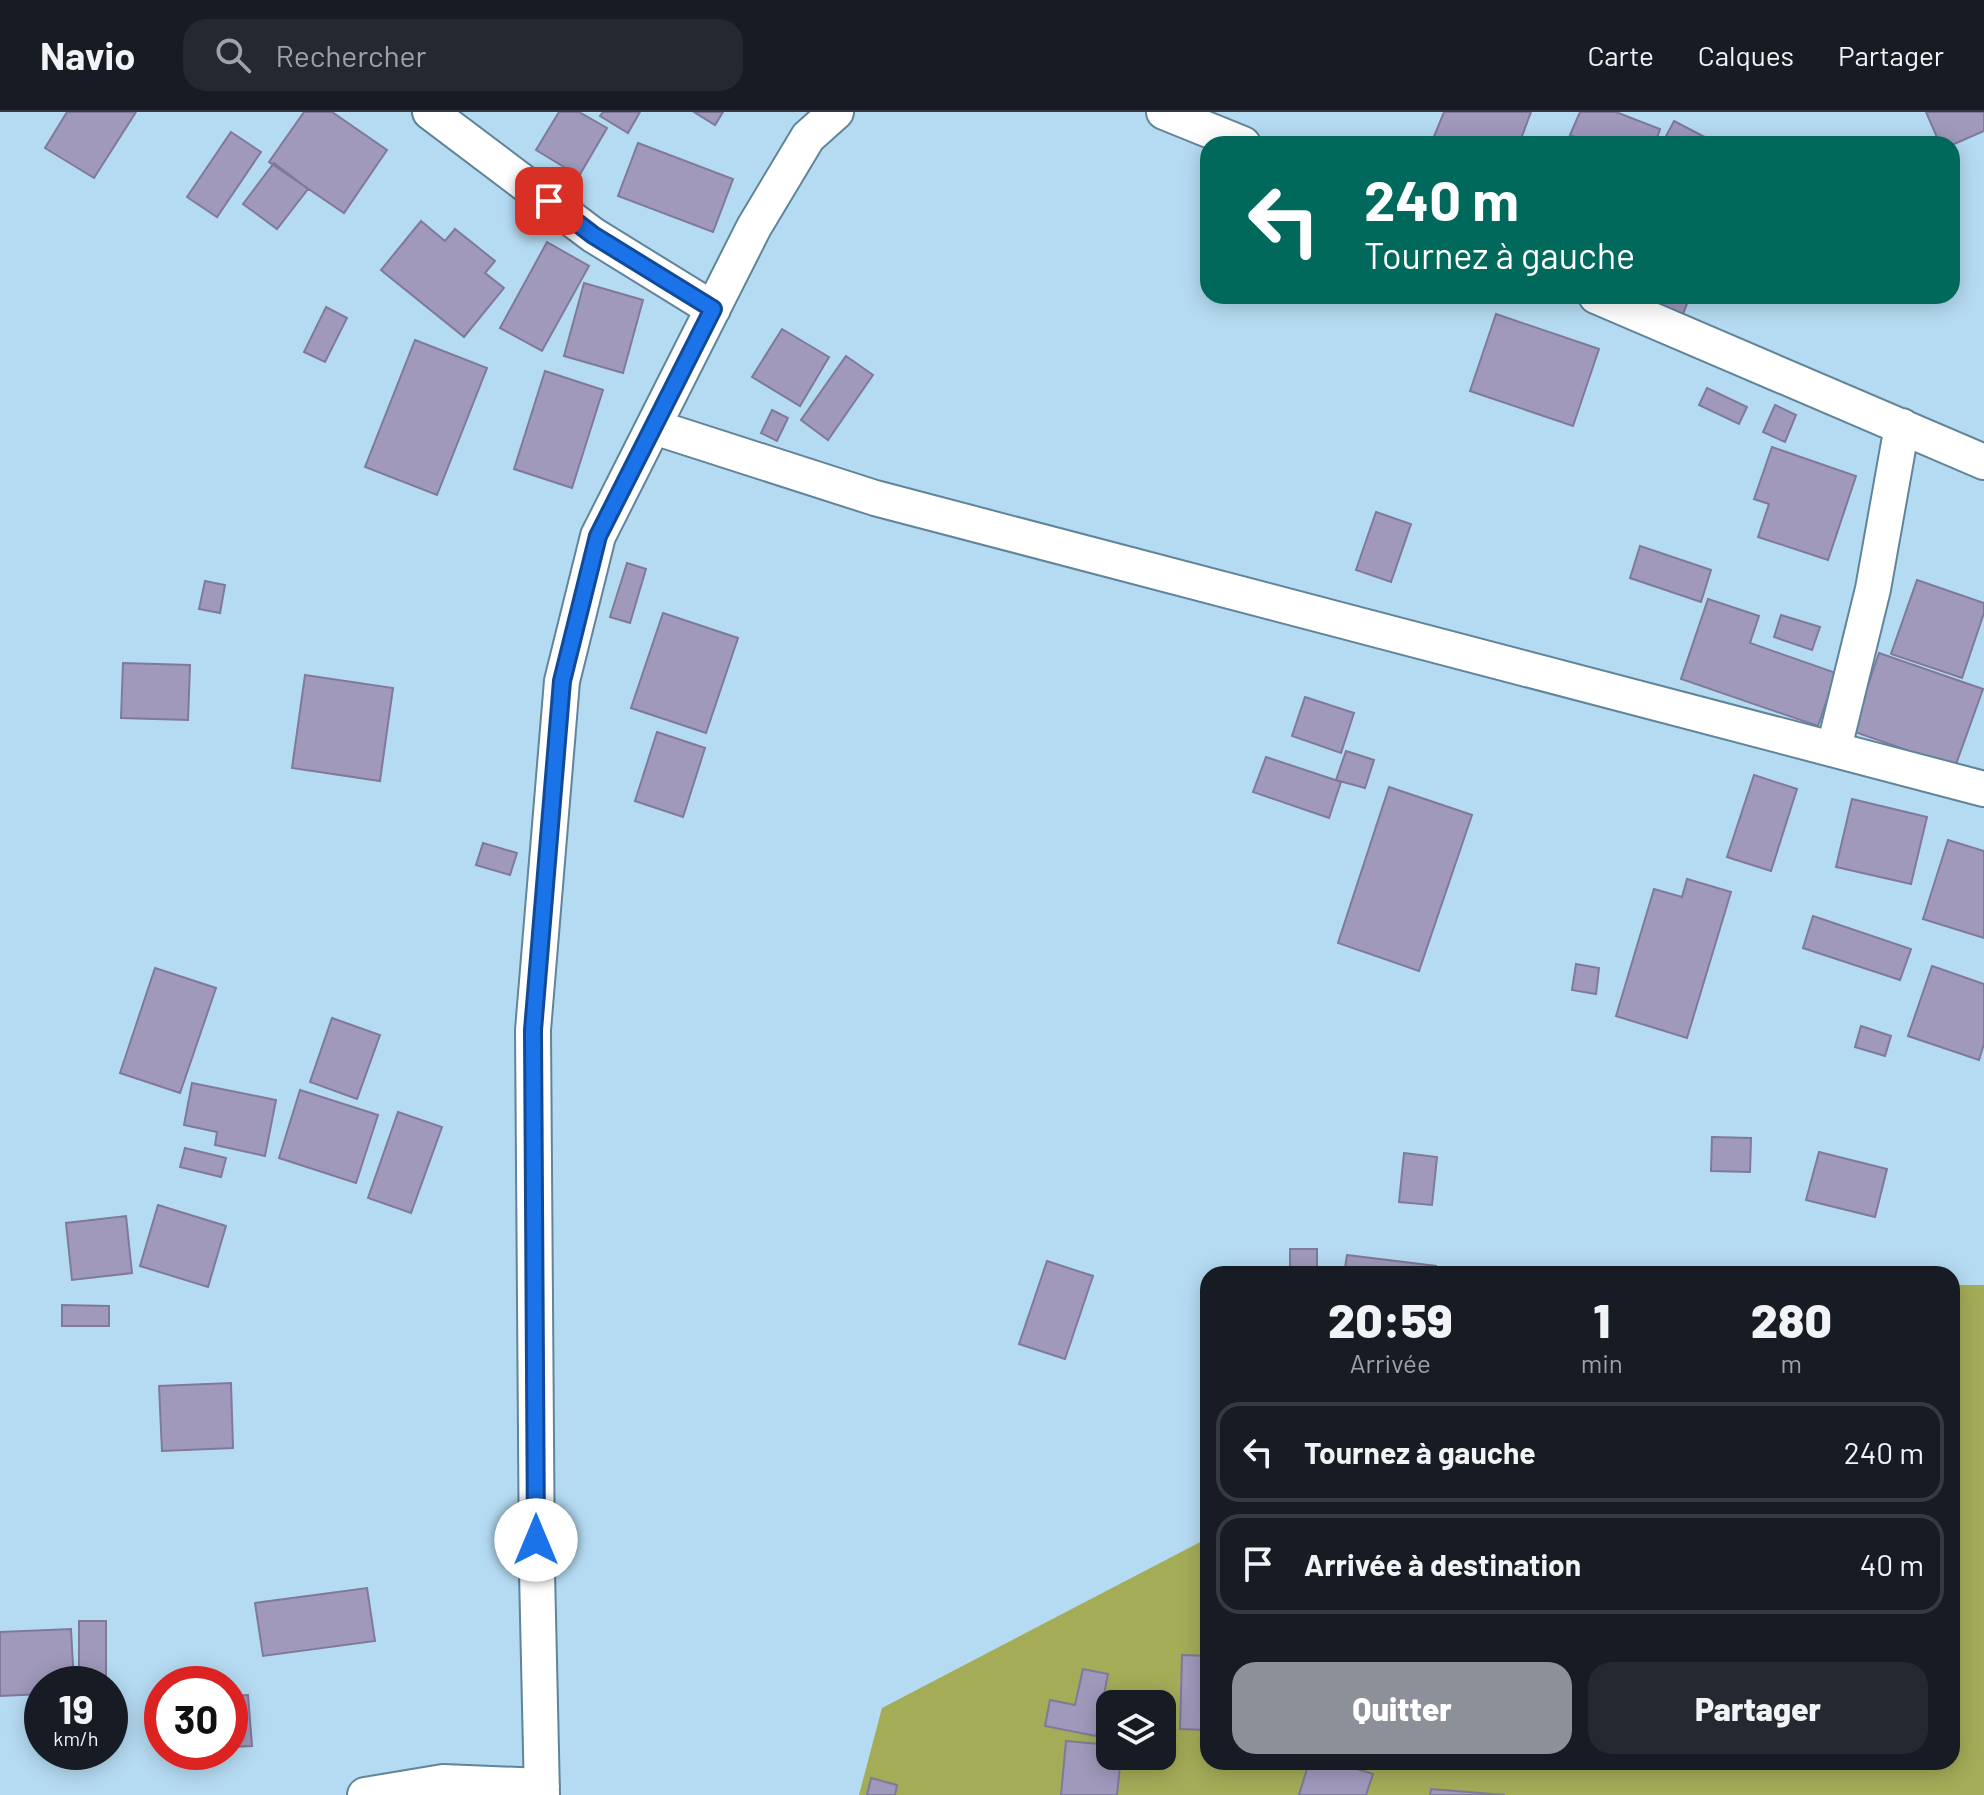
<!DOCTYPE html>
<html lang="fr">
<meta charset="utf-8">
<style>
:root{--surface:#171b24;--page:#242831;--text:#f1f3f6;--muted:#9ea1a6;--line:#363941;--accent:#8c9099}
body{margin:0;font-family:Barlow,sans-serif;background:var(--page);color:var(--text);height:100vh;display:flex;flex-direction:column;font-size:30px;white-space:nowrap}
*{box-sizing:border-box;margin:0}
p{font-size:26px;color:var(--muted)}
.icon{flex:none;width:44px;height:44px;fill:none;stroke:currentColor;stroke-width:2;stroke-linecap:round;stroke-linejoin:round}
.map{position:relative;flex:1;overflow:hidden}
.panel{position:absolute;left:1200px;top:1154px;width:760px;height:504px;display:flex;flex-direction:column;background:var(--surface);border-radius:24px;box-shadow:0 4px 20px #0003}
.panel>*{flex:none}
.top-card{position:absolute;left:1200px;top:24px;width:760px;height:168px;border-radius:24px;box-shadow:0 4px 20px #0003;background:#00695c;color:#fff;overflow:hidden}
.controls{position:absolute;left:1096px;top:1578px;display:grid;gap:16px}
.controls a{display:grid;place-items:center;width:80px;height:80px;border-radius:16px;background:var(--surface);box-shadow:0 4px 20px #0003;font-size:40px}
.speed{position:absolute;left:24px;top:1554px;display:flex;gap:16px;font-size:40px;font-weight:700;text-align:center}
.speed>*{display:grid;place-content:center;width:104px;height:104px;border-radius:50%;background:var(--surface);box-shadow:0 4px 20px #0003;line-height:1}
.speed small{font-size:20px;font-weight:400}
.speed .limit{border:12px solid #d22;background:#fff;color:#111}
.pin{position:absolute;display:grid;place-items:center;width:68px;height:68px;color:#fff;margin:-34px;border-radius:16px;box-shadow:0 4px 12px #0006}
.me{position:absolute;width:88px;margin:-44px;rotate:0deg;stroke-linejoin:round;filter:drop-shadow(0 0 6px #0008)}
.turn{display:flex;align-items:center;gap:28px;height:168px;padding:0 32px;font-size:36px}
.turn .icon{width:104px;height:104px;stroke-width:2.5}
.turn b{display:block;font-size:56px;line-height:68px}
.eta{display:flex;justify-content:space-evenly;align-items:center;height:136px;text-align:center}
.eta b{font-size:48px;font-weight:800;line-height:56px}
.action{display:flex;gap:16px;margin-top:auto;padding:16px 32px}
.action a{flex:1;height:92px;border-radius:24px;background:var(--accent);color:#fff;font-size:32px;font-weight:800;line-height:92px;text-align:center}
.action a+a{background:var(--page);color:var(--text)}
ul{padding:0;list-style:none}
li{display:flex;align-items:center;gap:24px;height:100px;margin:0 16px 12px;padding:0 16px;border:4px solid var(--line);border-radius:24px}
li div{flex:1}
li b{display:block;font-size:30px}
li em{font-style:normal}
header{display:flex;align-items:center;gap:48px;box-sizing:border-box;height:112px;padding:0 40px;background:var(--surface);border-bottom:2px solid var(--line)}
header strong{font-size:38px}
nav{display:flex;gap:44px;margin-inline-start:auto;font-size:28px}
.search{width:560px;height:72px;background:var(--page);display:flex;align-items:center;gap:20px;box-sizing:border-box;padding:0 28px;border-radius:24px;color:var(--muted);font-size:30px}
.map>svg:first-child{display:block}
.green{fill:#a4ac58;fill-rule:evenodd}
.building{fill:#a099bc;stroke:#7f799a;stroke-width:2}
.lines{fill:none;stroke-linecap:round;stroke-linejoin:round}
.minor-casing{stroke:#608498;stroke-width:38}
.minor{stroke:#fff;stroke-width:34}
.route-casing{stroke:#114b97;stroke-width:20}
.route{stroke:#1a73e8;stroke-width:14}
</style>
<header>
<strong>Navio</strong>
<div class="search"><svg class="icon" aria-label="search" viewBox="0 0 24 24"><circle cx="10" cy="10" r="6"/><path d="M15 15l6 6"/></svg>Rechercher</div>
<nav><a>Carte</a><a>Calques</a><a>Partager</a></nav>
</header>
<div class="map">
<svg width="1984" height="1683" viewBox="0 0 1984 1683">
<rect width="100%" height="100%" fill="#b5dbf2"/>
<!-- green -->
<path class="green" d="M1952,1173H1984V1683H859L882,1596L1208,1426V1650H1952ZM1110,1592H1162V1644H1110Z"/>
<!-- building -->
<path class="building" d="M67,0H136L94,66L45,36Z
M304,0H332L387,38L344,101L269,50Z
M559,0H579L607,16L579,64L536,38Z
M603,0H640L628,21L600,4Z
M694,0H723L715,13Z
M1444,0H1531L1519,32H1431Z
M1580,0H1616L1660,17L1655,32H1592L1570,23Z
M1926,0H1984V19L1952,33L1940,32Z
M1674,9L1718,32H1662Z
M231,20L261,40L217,105L187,85Z
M638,31L733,67L713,120L618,84Z
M274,51L308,77L277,117L243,92Z
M421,109L445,129L455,117L495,149L485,161L504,176L464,225L381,158Z
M547,130L589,154L542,239L500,216Z
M584,171L643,188L623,261L564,244Z
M1652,184H1676L1688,189L1680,210L1647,196Z
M326,195L347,206L325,250L304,240Z
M1496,202L1599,237L1573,314L1470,279Z
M782,217L829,245L800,294L752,265Z
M415,228L487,256L437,383L365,355Z
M846,244L873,263L828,328L801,308Z
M545,259L603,278L572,376L514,357Z
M1707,276L1747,295L1739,312L1699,293Z
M1775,293L1796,303L1785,330L1763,320Z
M772,298L788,306L777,329L761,321Z
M1772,335L1856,364L1828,448L1758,425L1769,392L1754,387Z
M1376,400L1411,412L1391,470L1356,458Z
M1640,434L1711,458L1701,490L1630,466Z
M627,451L646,457L630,511L610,505Z
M1917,468L1984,491V501L1962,566L1891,542Z
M205,469L225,473L220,501L199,497Z
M1708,487L1759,504L1750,531L1836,561L1818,614L1681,567Z
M663,501L738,526L706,621L631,596Z
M1781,503L1820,515L1812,538L1774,525Z
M1879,541L1983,577L1955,655L1852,619Z
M123,551L190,553L188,608L121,606Z
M305,563L393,576L380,669L292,656Z
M1305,585L1354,601L1341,641L1292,624Z
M657,620L705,636L683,705L635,689Z
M1346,639L1374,648L1365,676L1336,668Z
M1266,645L1341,670L1329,706L1253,680Z
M1754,663L1797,677L1771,759L1727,745Z
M1389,675L1472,703L1419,859L1338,831Z
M1852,687L1927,705L1911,772L1836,755Z
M1948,728L1984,739V826L1923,807Z
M483,731L517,741L510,763L476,753Z
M1687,767L1731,780L1687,926L1616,904L1654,777L1682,785Z
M1813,804L1911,837L1900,868L1803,836Z
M1576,852L1599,856L1596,882L1572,878Z
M1932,854L1984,872V932L1979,948L1908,924Z
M155,856L216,876L180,981L120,961Z
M332,906L380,923L357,987L310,970Z
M1861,914L1891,924L1885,944L1855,935Z
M192,971L276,988L265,1044L215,1033L217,1020L184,1013Z
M300,978L378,1003L356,1071L279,1046Z
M398,1000L442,1015L411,1101L368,1086Z
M1712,1025L1751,1026L1750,1060L1711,1059Z
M185,1036L226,1046L221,1065L180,1055Z
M1819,1040L1887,1057L1875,1105L1806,1088Z
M1404,1041L1437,1045L1432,1093L1399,1090Z
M158,1093L226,1114L208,1175L140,1154Z
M126,1104L132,1161L72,1168L66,1111Z
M1290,1137H1317V1155H1290Z
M1347,1143L1436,1154V1162H1344Z
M1047,1149L1093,1164L1065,1247L1019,1232Z
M62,1193L109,1194V1214H62Z
M231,1271L233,1336L162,1339L159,1274Z
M367,1476L375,1529L263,1544L255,1491Z
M79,1509H106V1572H79Z
M71,1517L74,1572H42V1582L0,1584V1520Z
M1182,1543L1208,1544V1618L1180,1617Z
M1083,1557L1108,1562L1096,1624L1045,1614L1050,1588L1075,1593Z
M248,1583L252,1634L230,1635V1584Z
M1066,1629L1110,1633V1644H1121L1117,1683H1061Z
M1309,1650H1334L1373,1662L1366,1683H1299Z
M871,1666L897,1673L895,1683H867Z
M1431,1677L1505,1683H1430Z"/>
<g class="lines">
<!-- minor casing -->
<g class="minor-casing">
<path id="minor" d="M430,0L593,123L713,197
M1164,0L1243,32
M1596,184L1984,350
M654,315L875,386L1984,677
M1834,636L1873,477L1902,314
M365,1683L443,1670L542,1674
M542,1683L537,1460L533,918L562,569L598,424L754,115L808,25L836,0"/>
</g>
<!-- minor -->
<use href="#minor" class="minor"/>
</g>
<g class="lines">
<!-- route casing -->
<g class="route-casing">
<path id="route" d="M536,1428L533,918L562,569L598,424L713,197L593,123L549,89"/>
</g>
<!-- route -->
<use href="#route" class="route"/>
</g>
</svg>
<div class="controls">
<a><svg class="icon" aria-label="layers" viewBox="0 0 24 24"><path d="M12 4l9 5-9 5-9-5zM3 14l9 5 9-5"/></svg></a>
</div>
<div class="speed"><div>19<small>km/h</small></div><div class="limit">30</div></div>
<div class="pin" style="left:549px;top:89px;background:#d93025"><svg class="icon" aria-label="arrive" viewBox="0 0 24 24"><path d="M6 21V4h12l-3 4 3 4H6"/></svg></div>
<svg class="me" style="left:536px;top:1428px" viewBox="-20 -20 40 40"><circle r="19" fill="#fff"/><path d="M0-13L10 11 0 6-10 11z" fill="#1a73e8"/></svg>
<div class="top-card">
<div class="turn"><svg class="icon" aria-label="left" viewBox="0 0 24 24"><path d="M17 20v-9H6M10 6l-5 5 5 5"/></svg><div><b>240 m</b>Tournez à gauche</div></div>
</div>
<section class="panel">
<div class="eta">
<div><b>20:59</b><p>Arrivée</p></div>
<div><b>1</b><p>min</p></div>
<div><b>280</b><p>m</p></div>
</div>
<ul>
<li><svg class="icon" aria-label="left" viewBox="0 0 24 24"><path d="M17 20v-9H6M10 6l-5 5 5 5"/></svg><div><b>Tournez à gauche</b></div><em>240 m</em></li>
<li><svg class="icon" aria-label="arrive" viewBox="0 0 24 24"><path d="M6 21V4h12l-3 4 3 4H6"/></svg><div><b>Arrivée à destination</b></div><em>40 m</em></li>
</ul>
<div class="action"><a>Quitter</a><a>Partager</a></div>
</section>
</div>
